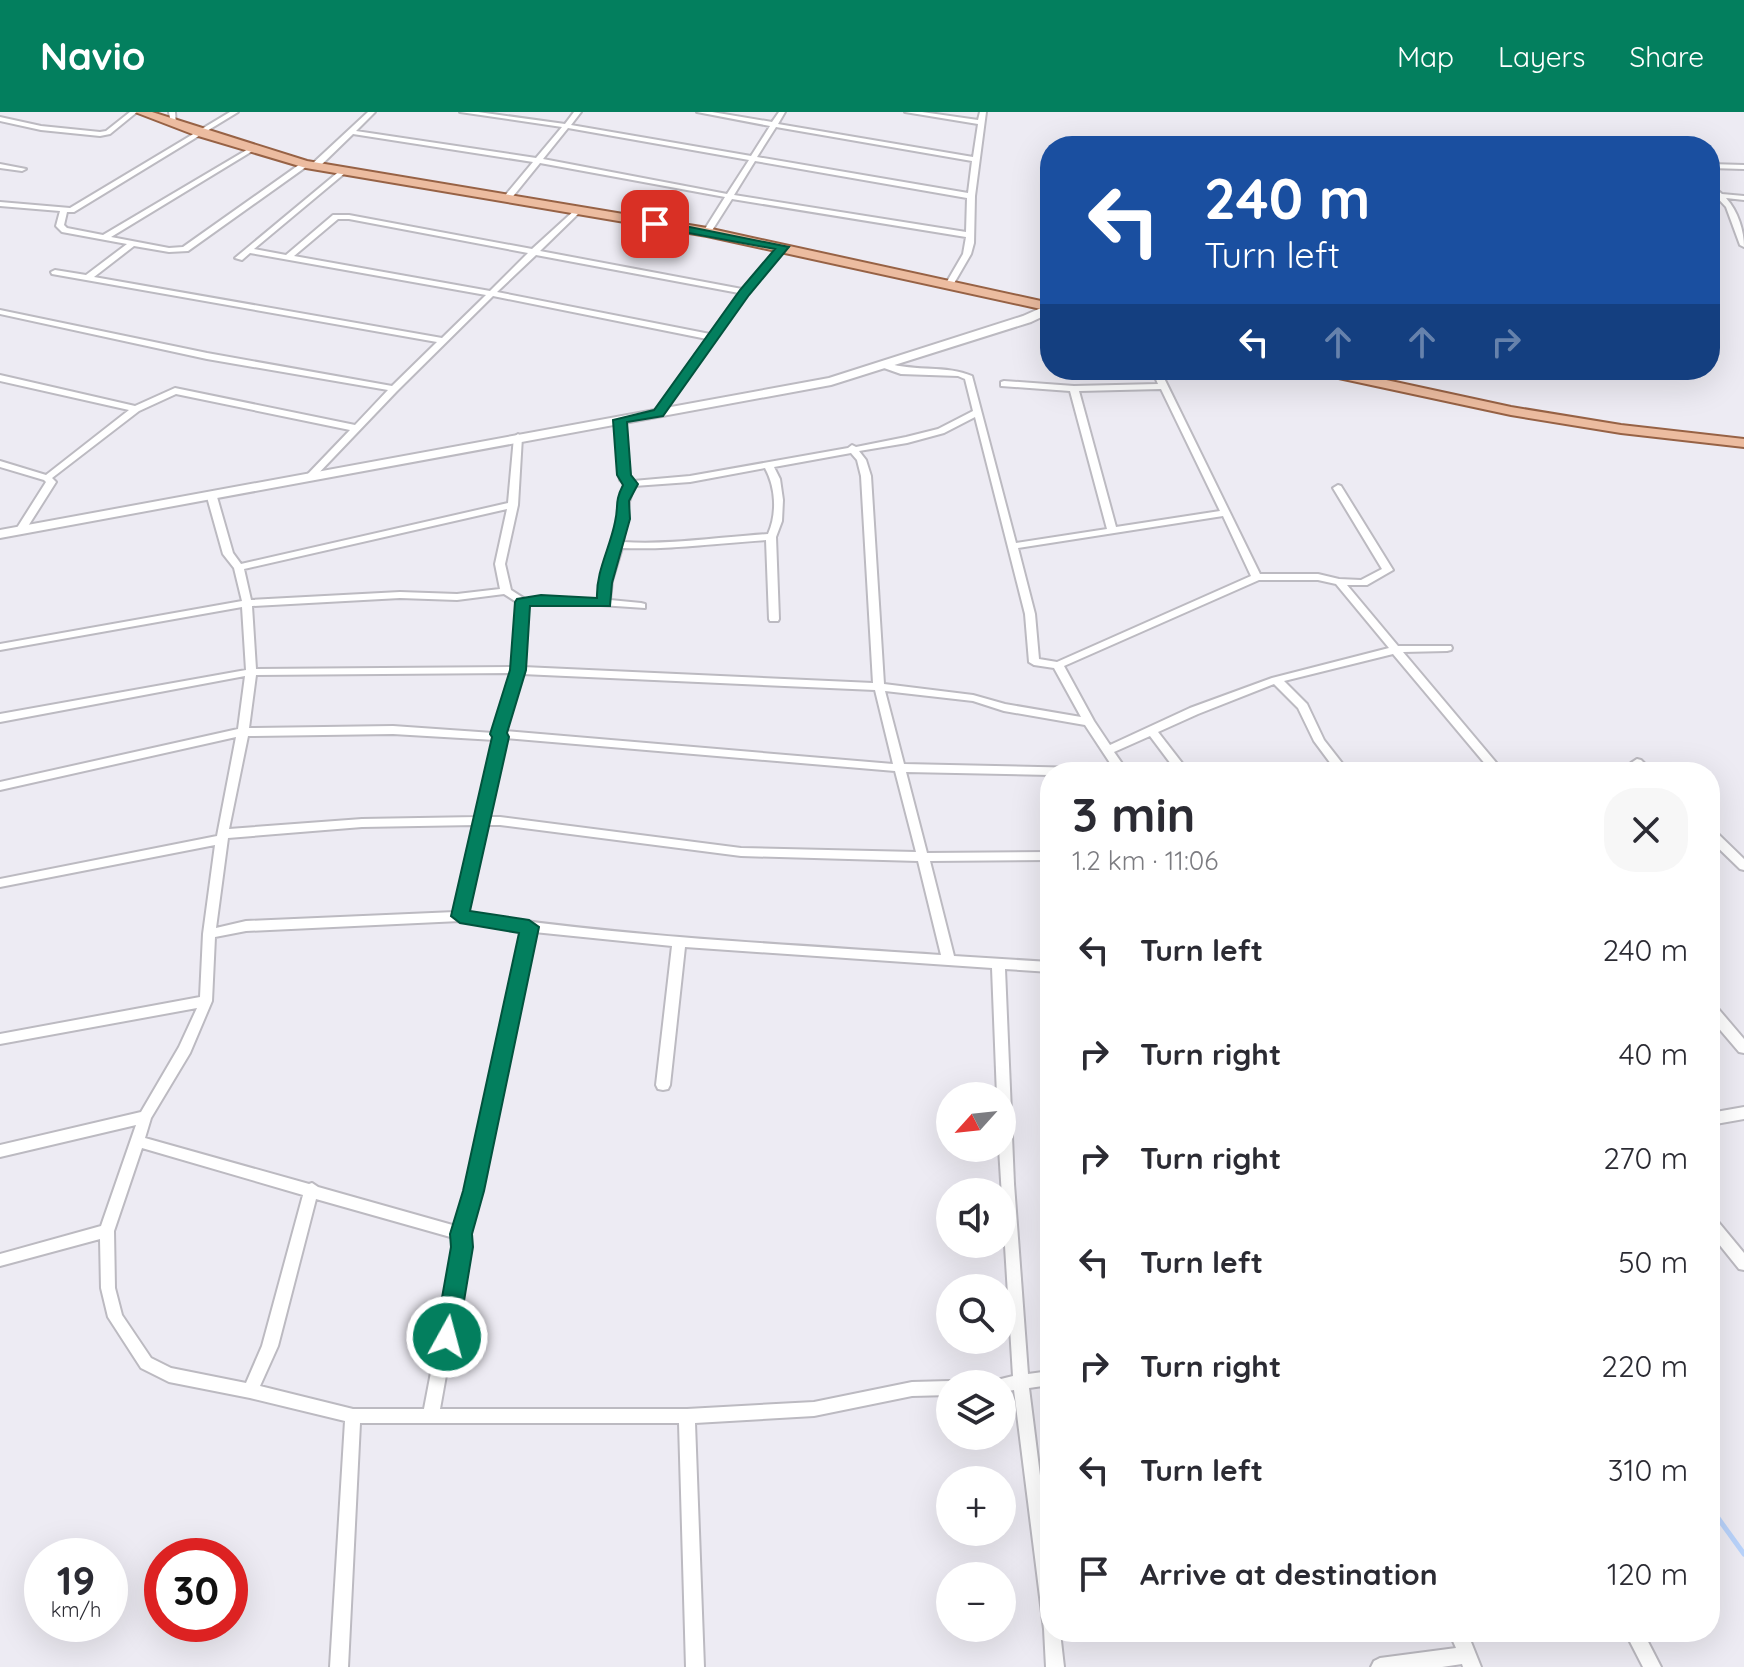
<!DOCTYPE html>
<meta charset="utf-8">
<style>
:root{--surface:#fff;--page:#f7f7f7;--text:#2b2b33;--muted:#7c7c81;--accent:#037f5e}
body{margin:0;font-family:Quicksand,sans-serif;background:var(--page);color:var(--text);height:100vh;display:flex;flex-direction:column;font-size:30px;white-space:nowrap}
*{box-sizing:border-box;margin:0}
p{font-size:26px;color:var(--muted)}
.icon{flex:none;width:44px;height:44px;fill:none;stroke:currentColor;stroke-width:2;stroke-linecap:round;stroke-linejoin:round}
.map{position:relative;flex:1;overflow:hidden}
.panel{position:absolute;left:1040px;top:650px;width:680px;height:880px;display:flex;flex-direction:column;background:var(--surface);border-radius:32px;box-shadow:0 8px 32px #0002}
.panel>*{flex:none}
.guide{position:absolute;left:1040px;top:24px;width:680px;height:244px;border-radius:32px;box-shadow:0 8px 32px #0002;background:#1a4fa0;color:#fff;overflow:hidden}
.needle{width:52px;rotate:243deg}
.controls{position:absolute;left:936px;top:970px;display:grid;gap:16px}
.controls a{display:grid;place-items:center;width:80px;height:80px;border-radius:50%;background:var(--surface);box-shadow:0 8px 32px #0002;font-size:40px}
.speed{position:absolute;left:24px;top:1426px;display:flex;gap:16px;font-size:40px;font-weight:700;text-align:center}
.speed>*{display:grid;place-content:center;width:104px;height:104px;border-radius:50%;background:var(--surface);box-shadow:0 8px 32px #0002;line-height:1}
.speed small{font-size:20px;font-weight:400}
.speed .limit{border:12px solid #d22;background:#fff;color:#111}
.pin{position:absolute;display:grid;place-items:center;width:68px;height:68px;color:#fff;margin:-34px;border-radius:16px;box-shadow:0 4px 12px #0006}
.me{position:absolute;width:88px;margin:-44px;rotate:7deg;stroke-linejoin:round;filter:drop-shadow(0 0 6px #0008)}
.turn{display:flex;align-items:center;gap:28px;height:168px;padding:0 32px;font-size:36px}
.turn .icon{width:104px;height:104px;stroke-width:2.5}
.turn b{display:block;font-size:56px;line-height:68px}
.lanes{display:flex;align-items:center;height:76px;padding:0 32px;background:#0003;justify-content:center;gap:40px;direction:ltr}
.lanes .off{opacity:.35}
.round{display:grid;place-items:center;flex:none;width:84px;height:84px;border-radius:32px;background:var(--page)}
.head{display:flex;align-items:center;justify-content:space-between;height:136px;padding:0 32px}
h1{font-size:48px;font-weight:800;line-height:60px}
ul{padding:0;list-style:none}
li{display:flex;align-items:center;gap:24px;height:104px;padding:0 32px}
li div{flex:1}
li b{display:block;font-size:30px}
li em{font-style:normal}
header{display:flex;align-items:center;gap:48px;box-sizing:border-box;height:112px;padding:0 40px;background:var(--accent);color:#fff}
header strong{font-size:38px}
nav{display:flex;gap:44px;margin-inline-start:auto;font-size:28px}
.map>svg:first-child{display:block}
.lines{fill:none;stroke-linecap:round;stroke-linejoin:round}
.stream{stroke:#b9d3fb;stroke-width:5}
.street-casing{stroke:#bcbac1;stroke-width:4}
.secondary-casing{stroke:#bcbac1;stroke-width:4}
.primary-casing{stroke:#976245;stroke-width:4}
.street{fill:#fff;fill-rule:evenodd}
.secondary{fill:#fff;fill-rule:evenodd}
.primary{fill:#ecbca0;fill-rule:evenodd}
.route{fill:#037f5e;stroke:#02533d;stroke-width:2}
</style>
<header>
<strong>Navio</strong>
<nav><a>Map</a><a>Layers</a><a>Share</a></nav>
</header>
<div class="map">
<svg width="1744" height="1555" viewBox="0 0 1744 1555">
<rect width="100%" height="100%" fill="#edebf3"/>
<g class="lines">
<!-- stream -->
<path class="stream" d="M1710,1395L1744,1442"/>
<!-- street casing -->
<g class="street-casing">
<path id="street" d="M130,0H137L110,22L100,24L41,18L0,9V5L41,14L100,20L106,19Z
M169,0H175L176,13L171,12Z
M230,0H238L74,100H67L64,113L67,116L103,123L250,36H254V38L111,125L169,136L183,135L303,50L310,52L188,139L169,140L134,134L94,165L442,226L486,183L250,141L242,148L235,146L342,57H345V61L254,137L286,143L333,103H349L532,137L576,97L580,99L579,101L540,139L742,177L780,133L787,135L747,182L661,303L654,301L707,227L493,184L397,279L313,367L310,368L305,365L350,318L176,282L139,299L52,366L56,370L25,419L20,422L17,421L15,419L46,370L44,368L0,355V349L46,363L129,298L0,269V263L135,294L175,276L355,313L388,278L207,247L0,202V198L207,241L392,274L437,230L52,162L51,160L55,158L86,163L127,132L62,120L56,114L60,99L0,94V90L70,96ZM338,107H349L528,141L490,179L294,144ZM536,143L739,181L710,222L497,180Z
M368,0H375L356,19L536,46L562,15L460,0H478L565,12L574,0H581L571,13L751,44L770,14L697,0H712L772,10L779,0H785L778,12L973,45L978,12L905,0H922L978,8L980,0H986L975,84L974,131L971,142L953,173L949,175L945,173L963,142L966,125L732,87L711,120L707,122L703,120L725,85L540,51L510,88H507L503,86L533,50L353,22L318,56H312V52ZM776,15L972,49L968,81L757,45ZM568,16L749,48L727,82L543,47ZM755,49L967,86L966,120L734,83Z
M0,52L26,57L22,59L0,56Z
M1710,52L1744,53V57L1710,56Z
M1710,72L1722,82L1744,84V88L1726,86C1738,99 1744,119 1744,135L1740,133L1726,95L1710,78Z
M887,251C915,260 947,253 972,264L1016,431L1107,417L1070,279L1001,274V270L1004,269L1074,274L1158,272L1152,258H1160L1260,462H1318L1339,467L1361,468L1382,457L1333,376L1338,373L1341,374L1393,458L1367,473H1347L1398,534H1451L1452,536L1451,538L1447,539L1403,540L1504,660H1492L1393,542L1284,569L1307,592L1324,628L1349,660H1337L1314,629L1298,596L1274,572L1198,602L1158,620L1189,660H1177L1150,624L1114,640L1128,660H1116L1085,613L1004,599L973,589L885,579L904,652L1084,656L1090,660H1050V663L906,660L927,741L1050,740V748L930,749L954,844L1050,850V860L1005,857L1014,1072L1028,1262L1050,1259V1273L1029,1276L1050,1443V1520H1060L1064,1555H1046L1044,1517L1014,1278L1002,1280V1272H995L997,1268L1013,1264L999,1036H1002V984H997L992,856L685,835L670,973L668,977L663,978L658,977L656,973L672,834L534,820L481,1079L468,1122L469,1135L440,1297H687L814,1290L912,1270L950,1269L956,1272H950V1283L912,1284L814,1304L695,1311L704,1555H686L679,1311H360L348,1555H330L345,1309L250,1286L169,1270L141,1256L108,1205L101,1176L100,1127L0,1154V1142L101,1114L136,1013L0,1045V1033L141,1000L179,935L197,896L0,932V922L200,885L203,822L215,733L0,775V767L217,724L236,625L0,678V670L238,617L245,564L0,610V602L246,558L242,495L0,538V532L242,489L234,456L223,442L207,385L209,383H215L217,385L233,441L241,452L508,391L514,325L518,322L522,325L518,393L505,452L511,478L525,487H600L602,469L612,435L610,433L614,430C619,411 617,391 626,373L620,368L619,363L617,306H623L624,308L629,363V367L633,369L690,364L848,336L852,333L856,335L906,325L938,317L973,299L965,267L958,264L901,262L884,256L883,254ZM1161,277L1220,399L1116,415L1079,279ZM975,305L1025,502L1029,550L1034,553L1054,556L1081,605L1005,592L973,583L884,572L871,364L866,348L859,339L907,331L944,321ZM851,341L857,348L861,364L873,571L523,555L528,493L586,492L645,496V492L641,491L610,488L612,469L622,436C670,438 718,431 766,428L769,507L770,509H778L779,507L776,425L782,409L783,388L780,367L774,355ZM765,356C776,376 777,402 768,422C719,425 671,433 623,430L629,390L634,374L690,370ZM507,397L495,452L500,477L457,482L400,480L251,488L244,457ZM1223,404L1251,464L1057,550L1039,547L1035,502L1018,436ZM1259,468H1318L1336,472L1389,536L1272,566L1190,596L1110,633L1094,609L1064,554ZM504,482L518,491L513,555L256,557L252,494L400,486L457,488ZM512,561L493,621L393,614L249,616L256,563ZM522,562L875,578L893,652L504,619ZM393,622L495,628L477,705L362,707L229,717L248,624ZM506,626L895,659L916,740L741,736L500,705H488ZM475,713L455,800L246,809L216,816L228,726L362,715ZM487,713H500L741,744L918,749L941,843C783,832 624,825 467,801ZM460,809L522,818L467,1079L456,1114L318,1075L312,1071L309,1072L145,1026L151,1006L190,941L212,889L215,825L246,819ZM142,1036L303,1083L262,1234L246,1271L171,1256L151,1246L122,1203L115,1176L114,1119ZM316,1087L454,1126L455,1135L424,1297H353L260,1274L278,1234Z
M1637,647L1641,648L1653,660H1640L1631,651Z
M1710,717L1714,718L1744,747V758L1740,757L1710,728Z
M1710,892L1715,893L1744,927V941L1739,940L1710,906Z
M1744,995V1007L1710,1013V1001Z
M1710,1104L1715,1106L1744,1141V1158L1739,1157L1710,1121Z
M1449,1520H1467L1481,1555H1463L1462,1552L1442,1555H1371L1374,1549L1380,1546L1456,1536Z
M1625,1520H1643L1661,1555H1643Z"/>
</g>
<!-- secondary casing -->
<g class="secondary-casing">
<path id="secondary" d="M1050,192V201L1031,210L831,273L0,426V418L829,266L1023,204Z"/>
</g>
<!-- primary casing -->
<g class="primary-casing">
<path id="primary" d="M135,0H152L307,49L707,116L1050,191V199L707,124L306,56L195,23Z
M1313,258H1340L1511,295L1621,313L1744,327V335L1621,321L1511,303L1320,262Z"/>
</g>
<!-- street -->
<use href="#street" class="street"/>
<!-- secondary -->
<use href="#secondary" class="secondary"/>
<!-- primary -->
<use href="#primary" class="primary"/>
</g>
<!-- route -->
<path class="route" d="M655,108L789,135L749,183L663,304L627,310L631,363L638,372L629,389L630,407L612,471L610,494H530L526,558L507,621L509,625L470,799L529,808L539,815L484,1079L472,1122L473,1135L458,1225L455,1233L447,1236L439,1233L435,1225L451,1135L450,1122L463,1079L519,821L460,811L451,804L492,625L490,622L510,558L515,490L517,487L541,483L597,486C596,459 610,436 615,410C619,393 614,391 623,373L617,363L613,308L654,298L740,178L775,137L651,114V109Z"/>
</svg>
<div class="controls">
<a><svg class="needle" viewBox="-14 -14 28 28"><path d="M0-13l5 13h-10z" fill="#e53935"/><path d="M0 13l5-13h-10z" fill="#7c7c81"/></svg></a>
<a><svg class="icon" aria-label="sound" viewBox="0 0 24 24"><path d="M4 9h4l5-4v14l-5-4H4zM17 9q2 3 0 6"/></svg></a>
<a><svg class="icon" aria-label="search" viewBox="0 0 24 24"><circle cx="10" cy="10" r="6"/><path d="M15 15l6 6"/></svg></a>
<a><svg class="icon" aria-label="layers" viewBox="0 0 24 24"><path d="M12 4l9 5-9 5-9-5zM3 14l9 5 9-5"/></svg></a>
<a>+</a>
<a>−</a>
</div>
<div class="speed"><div>19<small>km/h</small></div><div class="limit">30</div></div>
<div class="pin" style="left:655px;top:112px;background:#d93025"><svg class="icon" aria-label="arrive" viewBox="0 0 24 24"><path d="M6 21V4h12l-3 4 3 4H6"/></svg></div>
<svg class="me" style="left:447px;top:1225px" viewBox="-20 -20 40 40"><circle r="17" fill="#037f5e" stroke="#fff" stroke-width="3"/><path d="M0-11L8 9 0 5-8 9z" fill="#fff"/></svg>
<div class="guide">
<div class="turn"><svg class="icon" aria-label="left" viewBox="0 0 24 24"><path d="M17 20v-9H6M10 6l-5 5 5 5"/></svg><div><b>240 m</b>Turn left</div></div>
<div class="lanes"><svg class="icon" aria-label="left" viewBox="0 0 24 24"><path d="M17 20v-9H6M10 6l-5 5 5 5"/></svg><svg class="icon off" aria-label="ahead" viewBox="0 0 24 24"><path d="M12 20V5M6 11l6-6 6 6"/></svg><svg class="icon off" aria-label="ahead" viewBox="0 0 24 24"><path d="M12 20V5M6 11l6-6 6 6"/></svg><svg class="icon off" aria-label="right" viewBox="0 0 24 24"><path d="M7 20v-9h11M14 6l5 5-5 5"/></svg></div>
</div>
<section class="panel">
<div class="head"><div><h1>3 min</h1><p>1.2 km · 11:06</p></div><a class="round"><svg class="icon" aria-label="close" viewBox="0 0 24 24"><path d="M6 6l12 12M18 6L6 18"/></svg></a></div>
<ul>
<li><svg class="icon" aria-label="left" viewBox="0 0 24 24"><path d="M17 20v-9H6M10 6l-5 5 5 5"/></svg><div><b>Turn left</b></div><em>240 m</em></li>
<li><svg class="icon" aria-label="right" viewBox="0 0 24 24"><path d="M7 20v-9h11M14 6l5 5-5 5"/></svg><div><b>Turn right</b></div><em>40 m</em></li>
<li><svg class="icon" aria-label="right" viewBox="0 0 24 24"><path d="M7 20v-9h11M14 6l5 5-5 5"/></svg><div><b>Turn right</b></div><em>270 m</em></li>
<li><svg class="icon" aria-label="left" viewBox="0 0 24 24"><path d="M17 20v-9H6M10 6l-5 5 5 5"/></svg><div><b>Turn left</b></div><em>50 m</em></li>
<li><svg class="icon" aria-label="right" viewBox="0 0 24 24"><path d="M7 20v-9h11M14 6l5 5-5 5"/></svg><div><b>Turn right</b></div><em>220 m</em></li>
<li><svg class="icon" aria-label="left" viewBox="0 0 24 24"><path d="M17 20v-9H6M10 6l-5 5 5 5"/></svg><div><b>Turn left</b></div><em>310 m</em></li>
<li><svg class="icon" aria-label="arrive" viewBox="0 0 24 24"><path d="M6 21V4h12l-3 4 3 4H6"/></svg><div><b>Arrive at destination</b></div><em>120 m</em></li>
</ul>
</section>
</div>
